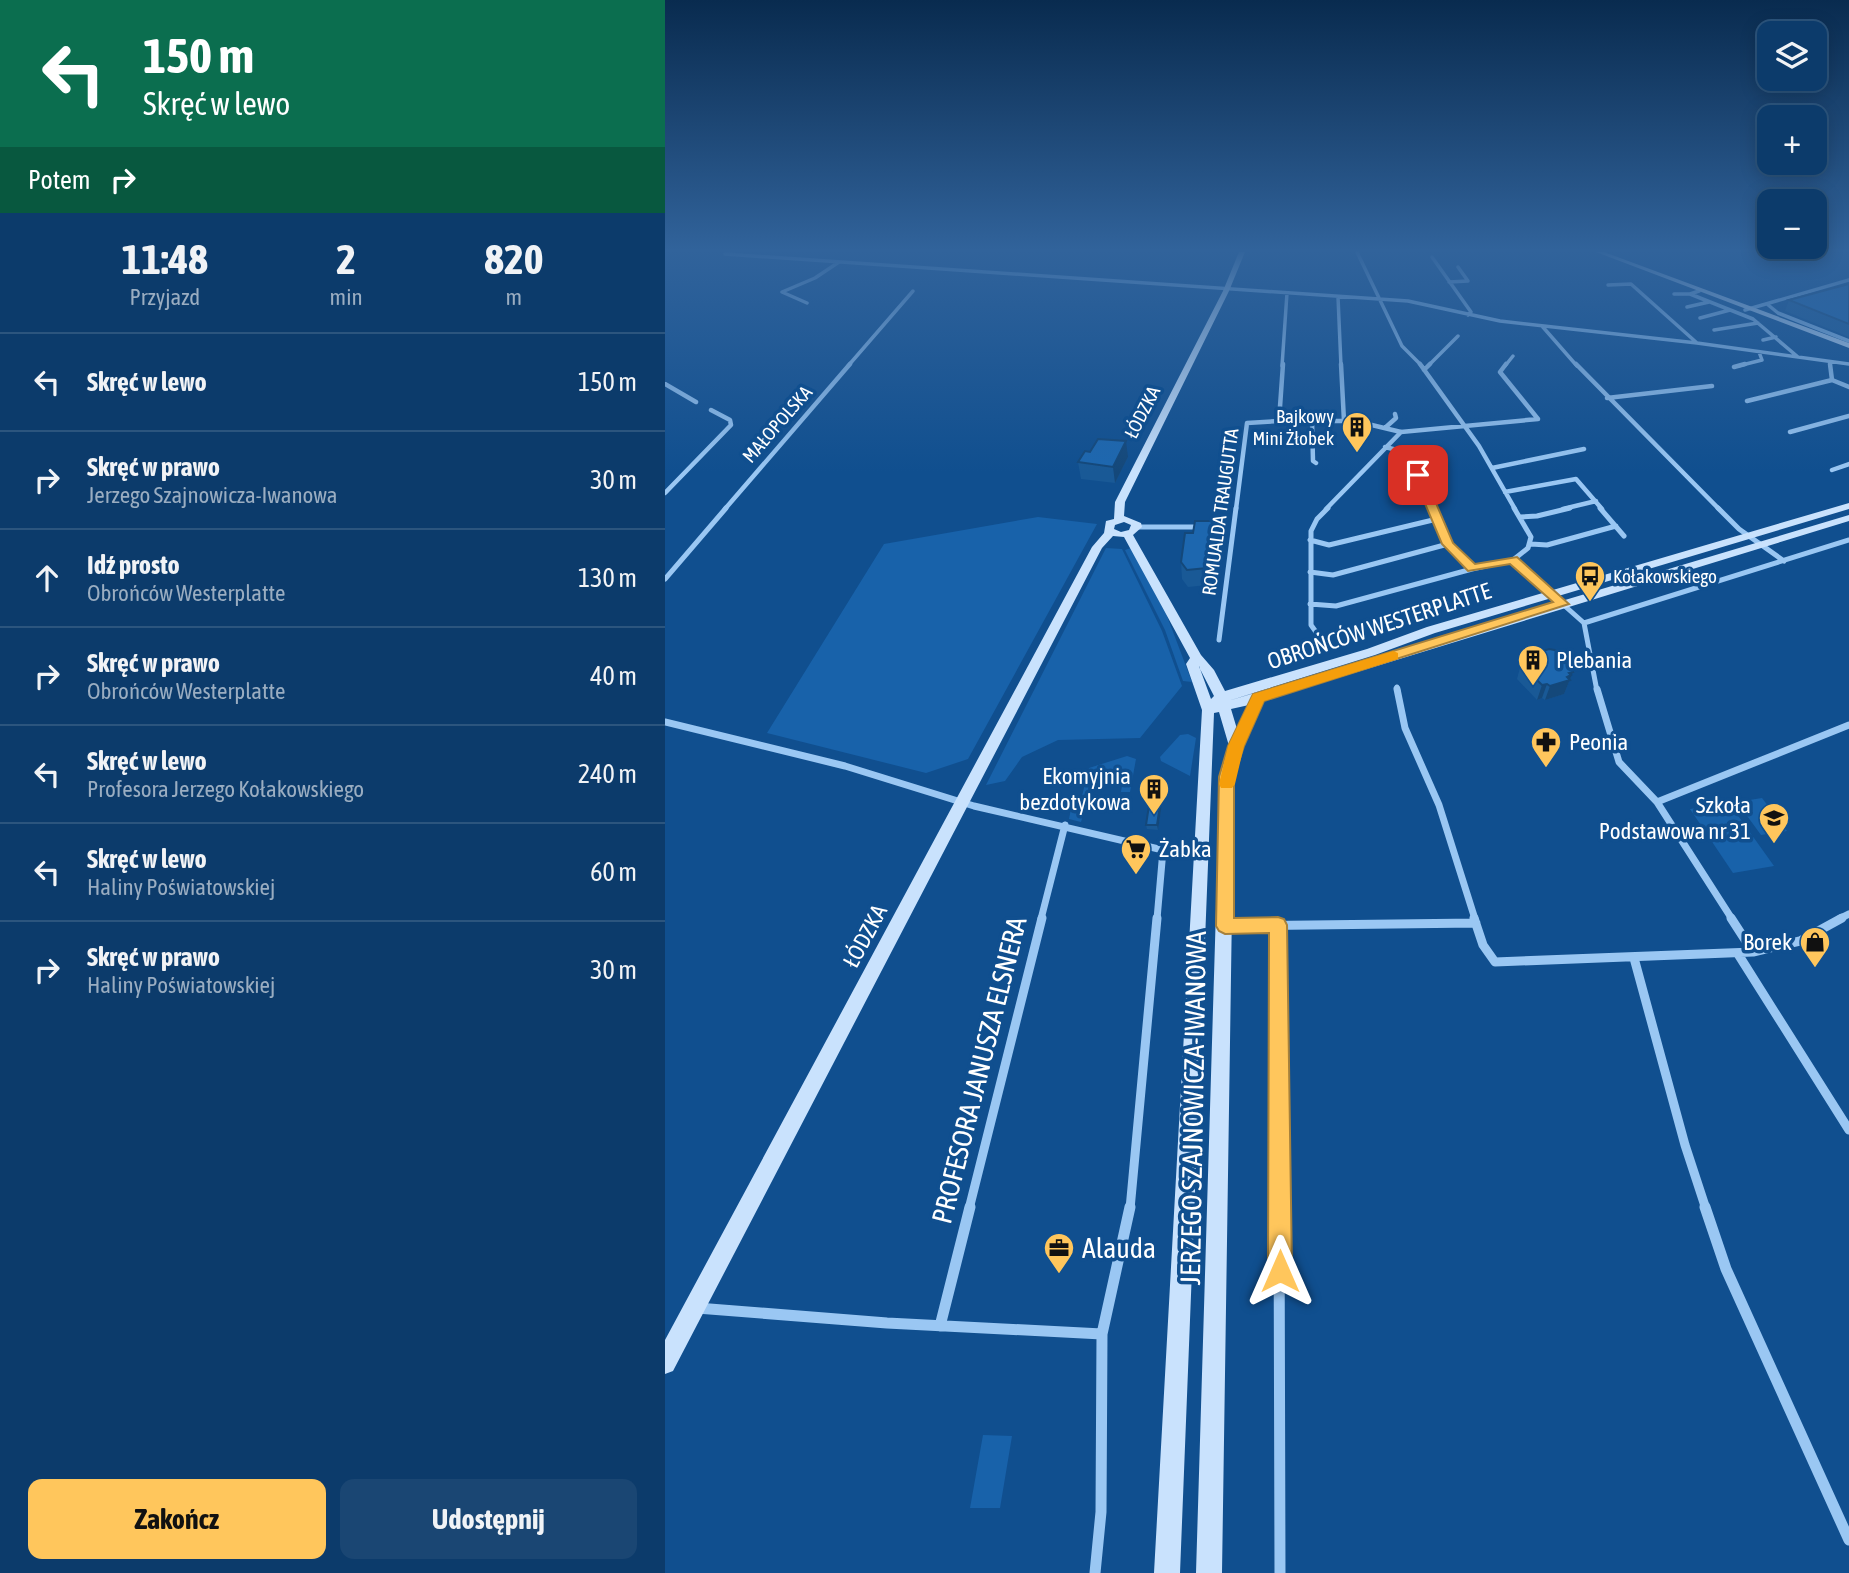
<!DOCTYPE html>
<html lang="pl">
<meta charset="utf-8">
<style>
:root{--surface:#0c3b6b;--page:#1a4673;--text:#f1f3f6;--muted:#9aadc1;--line:#2c557e;--accent:#ffc65c}
body{margin:0;font-family:"Asap Condensed",sans-serif;background:var(--page);color:var(--text);height:100vh;display:flex;flex-direction:column;font-size:26px;white-space:nowrap}
*{box-sizing:border-box;margin:0}
p{font-size:23px;color:var(--muted)}
.icon{flex:none;width:38px;height:38px;fill:none;stroke:currentColor;stroke-width:2;stroke-linecap:round;stroke-linejoin:round}
.map{position:relative;flex:1;overflow:hidden}
.panel{display:flex;flex-direction:column;background:var(--surface);width:665px}
.panel>*{flex:none}
.banner{background:#0b6e4f;color:#fff;overflow:hidden}
.buttons{position:absolute;left:1092px;top:21px;display:grid;gap:14px}
.buttons a{display:grid;place-items:center;width:70px;height:70px;border-radius:14px;background:var(--surface);box-shadow:0 4px 18px #0003,0 0 0 2px var(--line);font-size:35px}
.pin{position:absolute;display:grid;place-items:center;width:60px;height:60px;color:#fff;margin:-30px;border-radius:14px;box-shadow:0 4px 10px #0006}
.me{position:absolute;width:77px;margin:-38px;rotate:0deg;stroke-linejoin:round;filter:drop-shadow(0 0 5px #0008)}
.turn{display:flex;align-items:center;gap:24px;height:147px;padding:0 28px;font-size:32px}
.turn .icon{width:91px;height:91px;stroke-width:2.5}
.turn b{display:block;font-size:49px;line-height:60px}
.then{display:flex;align-items:center;height:66px;padding:0 28px;background:#0003;gap:14px;font-size:26px}
.eta{display:flex;justify-content:space-evenly;align-items:center;height:119px;text-align:center}
.eta b{font-size:42px;font-weight:700;line-height:49px}
.cta{display:flex;gap:14px;margin-top:auto;padding:14px 28px}
.cta a{flex:1;height:80px;border-radius:14px;background:var(--accent);color:#111;font-size:28px;font-weight:700;line-height:80px;text-align:center}
.cta a+a{background:var(--page);color:var(--text)}
ul{padding:0;list-style:none}
li{display:flex;align-items:center;gap:21px;height:98px;padding:0 28px;border-top:2px solid var(--line)}
li div{flex:1}
li b{display:block;font-size:26px}
li em{font-style:normal}
main{display:flex;flex:1;min-height:0}
.map>svg:first-child{display:block}
.green{fill:#1862aa}
.lines{fill:none;stroke-linecap:round;stroke-linejoin:round}
.street-far5{stroke:#9ac7f3;stroke-width:3.5}
.street-far4{stroke:#9ac7f3;stroke-width:4.5}
.street-far3{stroke:#9ac7f3;stroke-width:5}
.street-far2{stroke:#9ac7f3;stroke-width:7}
.street-far1{stroke:#9ac7f3;stroke-width:9}
.street{stroke:#9ac7f3;stroke-width:11}
.secondary{fill:#c9e2fd;fill-rule:evenodd}
.wall{fill:#195996}
.shaded-wall{fill:#14487a}
.building{fill:#1d67af;stroke:#14487a;stroke-width:2}
.route{fill:#ffc65c;stroke:#a6813c;stroke-width:2}
.slow{fill:#f59e0b}
.labels{text-anchor:middle;dominant-baseline:central;stroke-width:7;stroke-linejoin:round;paint-order:stroke}
.far-street-label{font-size:19px;fill:#fff;stroke:#104f8f}
.far-poi-label{font-size:19px;fill:#fff;stroke:#104f8f;text-anchor:end}
.street-label{font-size:23px;fill:#fff;stroke:#104f8f}
.poi-label{font-size:23px;fill:#fff;stroke:#104f8f;text-anchor:start}
.near-street-label{font-size:28px;fill:#fff;stroke:#104f8f}
.near-poi-label{font-size:28px;fill:#fff;stroke:#104f8f;text-anchor:start}
</style>
<main>
<section class="panel">
<div class="banner">
<div class="turn"><svg class="icon" aria-label="left" viewBox="0 0 24 24"><path d="M17 20v-9H6M10 6l-5 5 5 5"/></svg><div><b>150 m</b>Skręć w lewo</div></div>
<div class="then">Potem<svg class="icon" aria-label="right" viewBox="0 0 24 24"><path d="M7 20v-9h11M14 6l5 5-5 5"/></svg></div>
</div>
<div class="eta">
<div><b>11:48</b><p>Przyjazd</p></div>
<div><b>2</b><p>min</p></div>
<div><b>820</b><p>m</p></div>
</div>
<ul>
<li><svg class="icon" aria-label="left" viewBox="0 0 24 24"><path d="M17 20v-9H6M10 6l-5 5 5 5"/></svg><div><b>Skręć w lewo</b></div><em>150 m</em></li>
<li><svg class="icon" aria-label="right" viewBox="0 0 24 24"><path d="M7 20v-9h11M14 6l5 5-5 5"/></svg><div><b>Skręć w prawo</b><p>Jerzego Szajnowicza-Iwanowa</p></div><em>30 m</em></li>
<li><svg class="icon" aria-label="ahead" viewBox="0 0 24 24"><path d="M12 20V5M6 11l6-6 6 6"/></svg><div><b>Idź prosto</b><p>Obrońców Westerplatte</p></div><em>130 m</em></li>
<li><svg class="icon" aria-label="right" viewBox="0 0 24 24"><path d="M7 20v-9h11M14 6l5 5-5 5"/></svg><div><b>Skręć w prawo</b><p>Obrońców Westerplatte</p></div><em>40 m</em></li>
<li><svg class="icon" aria-label="left" viewBox="0 0 24 24"><path d="M17 20v-9H6M10 6l-5 5 5 5"/></svg><div><b>Skręć w lewo</b><p>Profesora Jerzego Kołakowskiego</p></div><em>240 m</em></li>
<li><svg class="icon" aria-label="left" viewBox="0 0 24 24"><path d="M17 20v-9H6M10 6l-5 5 5 5"/></svg><div><b>Skręć w lewo</b><p>Haliny Poświatowskiej</p></div><em>60 m</em></li>
<li><svg class="icon" aria-label="right" viewBox="0 0 24 24"><path d="M7 20v-9h11M14 6l5 5-5 5"/></svg><div><b>Skręć w prawo</b><p>Haliny Poświatowskiej</p></div><em>30 m</em></li>
</ul>
<div class="cta"><a>Zakończ</a><a>Udostępnij</a></div>
</section>
<div class="map">
<svg width="1184" height="1573" viewBox="0 0 1184 1573">
<rect width="100%" height="100%" fill="#104f8f"/>
<!-- green -->
<path class="green" d="M373,517L432,524L303,759L261,773L102,733L219,544Z
M441,548L457,549L497,631L517,686L475,738L393,740L357,757L340,781L321,785Z
M466,548L502,616L527,682L518,681L500,630L460,550Z
M523,734L531,738L525,776L496,761L495,757L515,735Z
M462,756L471,759L465,792H456L459,772L431,771L416,822L404,819L406,809L414,808L424,768Z
M1097,798L1122,831L1096,835L1072,802Z
M1064,803L1109,866L1068,873L1025,809Z
M318,1435L347,1436L335,1508H305Z"/>
<g class="lines">
<!-- street-far5 -->
<path class="street-far5" d="M692,252L737,346L757,366
M60,254L743,301L835,321L1032,343L1184,364
M767,257L806,312L803,315
M784,282L803,281L793,267
M943,285L966,284L1032,343
M1034,291L1025,294L1088,319L1133,357
M1009,294H1025
M673,297L676,366
M142,303L117,292L150,278L174,262
M1102,304L1113,313L1184,341
M1022,307L1044,302
M1080,310L1184,280
M1035,318L1065,310
M877,326L912,366
M1049,330L1093,323
M1098,340L1111,337
M1165,362V366
M183,366L248,291
M617,366L622,293
M763,366L793,336
M840,366L848,356
M1073,366L1097,360L1094,352"/>
<!-- street-far4 -->
<path class="street-far4" d="M676,364L679,421
M755,364L814,446L850,509
M911,364L1054,509
M1165,364L1167,380L1184,387
M1069,367L1080,364
M759,370L765,364
M0,384L31,402
M942,398L1047,386
M1082,401L1167,380
M614,421H690L736,432L873,419L835,372L841,364
M647,421L648,461L651,463
M721,427L731,418L730,414
M1125,432L1184,416
M720,447L744,453L768,509
M827,468L919,449
M1167,470L1184,464
M840,492L911,479L937,509
M0,493L66,425L65,420L46,410
M60,509L185,364
M571,509L582,423L614,421L618,364
M661,509L736,432
M898,509L931,501"/>
<!-- street-far3 -->
<path class="street-far3" d="M767,508L783,544L807,569L848,560
M849,508L866,537L863,548L848,560L919,623L1184,540
M935,508L959,536
M1053,508L1074,529L1119,561
M855,517L872,516L905,508
M472,527H536
M645,540L664,545L772,519
M866,544L882,545L951,526
M645,572L668,575L783,544
M0,579L61,508
M645,604L671,606L807,569
M919,623L932,691
M656,639L646,625V531L652,519L663,508
M554,640L571,508
M732,687L733,691"/>
<!-- street-far2 -->
<path class="street-far2" d="M732,689L740,728L774,805L810,919
M932,689L954,762L992,802L1067,919
M0,722L180,766L309,806L498,850L536,852
M992,802L1184,725
M376,919L400,825
M492,919L498,850
M1174,919L1184,914"/>
<!-- street-far1 -->
<path class="street-far1" d="M809,918L818,945L830,962L1088,952L1135,941L1177,918
M1066,918L1088,952
M613,925L614,1209
M560,926L811,923
M1073,954L1184,1130
M969,958L1020,1145L1041,1209
M304,1209L377,918
M465,1209L492,918"/>
<!-- street -->
<path class="street" d="M614,1207L615,1573
M1040,1207L1061,1269L1184,1540
M32,1308L222,1323L437,1334
M275,1326L305,1207
M430,1573L436,1512L437,1334L465,1207"/>
<!-- secondary -->
<path class="secondary" d="M574,252H580L564,291L460,502L459,516L476,523L477,527L468,535L536,655L549,670L560,691L702,649L762,627L1184,503V509L770,633L710,655L563,701L1184,515V521L598,701L578,746L569,777L557,1573H531L555,777L564,746L554,712L549,713L515,1573H489L537,710L521,664L525,658L459,537L448,536L437,548L8,1371L0,1374V1340L427,547L439,533L441,521L449,519L450,502L558,291ZM459,522L466,525L464,530L456,532L449,529L450,525ZM534,667L549,696L546,699L534,666ZM584,705L572,729L566,709Z
M931,252H939L1184,343V348Z"/>
</g>
<!-- wall -->
<path class="wall" d="M1184,284V337L1120,311L1124,300Z
M463,457L450,483L416,479L413,462Z
M559,534L552,584L523,587L517,579L516,562Z
M865,655L909,665L907,670L908,672L899,694L880,700L877,698L872,700L852,679L856,664L863,662Z
M500,784L493,830L482,829L481,825Z"/>
<!-- shaded-wall -->
<path class="shaded-wall" d="M461,441L463,457L450,483L448,467Z
M558,517L559,534L552,584V567Z
M909,665L907,672H908L899,694L880,700L885,686L905,667Z
M882,684L877,698L872,700L877,685Z
M499,779L500,784L493,830L492,825Z"/>
<!-- building -->
<path class="building" d="M1184,284V324L1124,300Z
M433,439L461,441L448,467L413,462L420,451L425,452Z
M547,517H558L552,567L522,570L516,562L520,533H528L530,521H547Z
M884,649L895,651L909,665L905,667L908,672L904,673L906,675L902,677L905,680L885,686L882,684L877,685L856,664L871,660L865,655Z
M488,779H499L492,825H481Z"/>
<!-- sky -->
<linearGradient id="sky" x2="0" y2="1"><stop stop-color="#092b4f"/><stop offset="0.53" stop-color="#31639b"/><stop offset="1" stop-color="#31639b" stop-opacity="0"/></linearGradient>
<rect width="1184" height="472" fill="url(#sky)"/>
<!-- route -->
<path class="route" d="M749,473L759,475L788,543L810,564L852,557L904,604L599,701L579,746L569,777V918L613,917L619,919L622,925L627,1271L623,1280L615,1283L606,1280L603,1271L604,933L560,934L554,931L551,926L554,777L563,746L588,694L888,602L845,564L803,571L777,544L748,475Z"/>
<!-- slow -->
<path class="slow" d="M728,651L733,653V659L599,701L579,746L570,784L567,788H556L554,784L563,746L588,694Z"/>
<!-- icons -->
<defs>
<g id="building-pin" transform="scale(1.575)"><path d="M0 17L-7.5 6A9.5 9.5 0 1 1 7.5 6Z" fill="#ffc65c" stroke="#104f8f"/><path d="M-4-6H4V6H1V3H-1V6H-4ZM-2.5-4.3h1.7v1.8h-1.7ZM.8-4.3h1.7v1.8H.8ZM-2.5-1h1.7V.8h-1.7ZM.8-1h1.7V.8H.8Z" fill="#111"/></g>
<g id="bus-pin" transform="scale(1.575)"><path d="M0 17L-7.5 6A9.5 9.5 0 1 1 7.5 6Z" fill="#ffc65c" stroke="#104f8f"/><path d="M-5-6H5V4H4V6H2V4H-2V6H-4V4H-5ZM-3.5-4V0h7V-4ZM-3.5 1.2v1.5H-2V1.2ZM2 1.2v1.5H3.5V1.2Z" fill="#111"/></g>
<g id="pharmacy-pin" transform="scale(1.575)"><path d="M0 17L-7.5 6A9.5 9.5 0 1 1 7.5 6Z" fill="#ffc65c" stroke="#104f8f"/><path d="M-2-6h4v4h4v4h-4v4h-4v-4h-4v-4h4Z" fill="#111"/></g>
<g id="school-pin" transform="scale(1.575)"><path d="M0 17L-7.5 6A9.5 9.5 0 1 1 7.5 6Z" fill="#ffc65c" stroke="#104f8f"/><path d="M0-5L7-2L0 1L-7-2ZM-4 1L0 2.5L4 1V4Q0 6-4 4Z" fill="#111"/></g>
<g id="supermarket-pin" transform="scale(1.575)"><path d="M0 17L-7.5 6A9.5 9.5 0 1 1 7.5 6Z" fill="#ffc65c" stroke="#104f8f"/><path d="M-6-5.5h2.5l.6 2H6L4.5 2H-2.5L-4.4-4H-6ZM-1.5 3.2a1.3 1.3 0 1 0 .1 0ZM3 3.2a1.3 1.3 0 1 0 .1 0Z" fill="#111"/></g>
<g id="shop-pin" transform="scale(1.575)"><path d="M0 17L-7.5 6A9.5 9.5 0 1 1 7.5 6Z" fill="#ffc65c" stroke="#104f8f"/><path d="M-5-2.5h2.3a2.7 3.5 0 0 1 5.4 0H5L5.5 6h-11ZM-1.5-2.5h3a1.5 2.3 0 0 0-3 0Z" fill="#111"/></g>
<g id="office-pin" transform="scale(1.575)"><path d="M0 17L-7.5 6A9.5 9.5 0 1 1 7.5 6Z" fill="#ffc65c" stroke="#104f8f"/><path d="M-6-3h4V-5.5h4V-3h4V5H-6ZM-1-4.5V-3h2v-1.5ZM-6 0V1H6V0Z" fill="#111"/></g>
</defs>
<g fill-rule="evenodd">
<use href="#building-pin" x="692" y="427"/>
<use href="#bus-pin" x="925" y="576"/>
<use href="#building-pin" x="868" y="660"/>
<use href="#pharmacy-pin" x="881" y="742"/>
<use href="#building-pin" x="489" y="789"/>
<use href="#school-pin" x="1109" y="818"/>
<use href="#supermarket-pin" x="471" y="849"/>
<use href="#shop-pin" x="1150" y="942"/>
<use href="#office-pin" x="394" y="1248"/>
</g>
<g class="labels">
<!-- far-street labels -->
<g class="far-street-label">
<text transform="translate(477 412) rotate(-63)">ŁÓDZKA</text>
<text transform="translate(112 424) rotate(-49)">MAŁOPOLSKA</text>
<text transform="translate(555 512) rotate(-82)">ROMUALDA TRAUGUTTA</text>
</g>
<!-- far-poi labels -->
<g class="far-poi-label">
<text x="669" y="416">Bajkowy<tspan x="669" dy="22">Mini Żłobek</tspan></text>
<text x="948" y="576" text-anchor="start">Kołakowskiego</text>
</g>
<!-- street labels -->
<g class="street-label">
<text transform="translate(714 626) rotate(-18)">OBROŃCÓW WESTERPLATTE</text>
<text transform="translate(200 936) rotate(-62)">ŁÓDZKA</text>
</g>
<!-- poi labels -->
<g class="poi-label">
<text x="891" y="660">Plebania</text>
<text x="904" y="742">Peonia</text>
<text x="466" y="776" text-anchor="end">Ekomyjnia<tspan x="466" dy="26">bezdotykowa</tspan></text>
<text x="1086" y="805" text-anchor="end">Szkoła<tspan x="1086" dy="26">Podstawowa nr 31</tspan></text>
<text x="494" y="849">Żabka</text>
<text x="1127" y="942" text-anchor="end">Borek</text>
</g>
<!-- near-street labels -->
<g class="near-street-label">
<text transform="translate(314 1070) rotate(-76)">PROFESORA JANUSZA ELSNERA</text>
<text transform="translate(528 1108) rotate(-89)">JERZEGO SZAJNOWICZA-IWANOWA</text>
</g>
<!-- near-poi labels -->
<g class="near-poi-label">
<text x="417" y="1248">Alauda</text>
</g>
</g>
</svg>
<div class="buttons">
<a><svg class="icon" aria-label="layers" viewBox="0 0 24 24"><path d="M12 4l9 5-9 5-9-5zM3 14l9 5 9-5"/></svg></a>
<a>+</a>
<a>−</a>
</div>
<div class="pin" style="left:753px;top:475px;background:#d93025"><svg class="icon" aria-label="arrive" viewBox="0 0 24 24"><path d="M6 21V4h12l-3 4 3 4H6"/></svg></div>
<svg class="me" style="left:615px;top:1271px" viewBox="-20 -20 40 40"><path d="M0-17L14 15 0 8-14 15z" fill="#ffc65c" stroke="#fff" stroke-width="4"/></svg>
</div>
</main>
